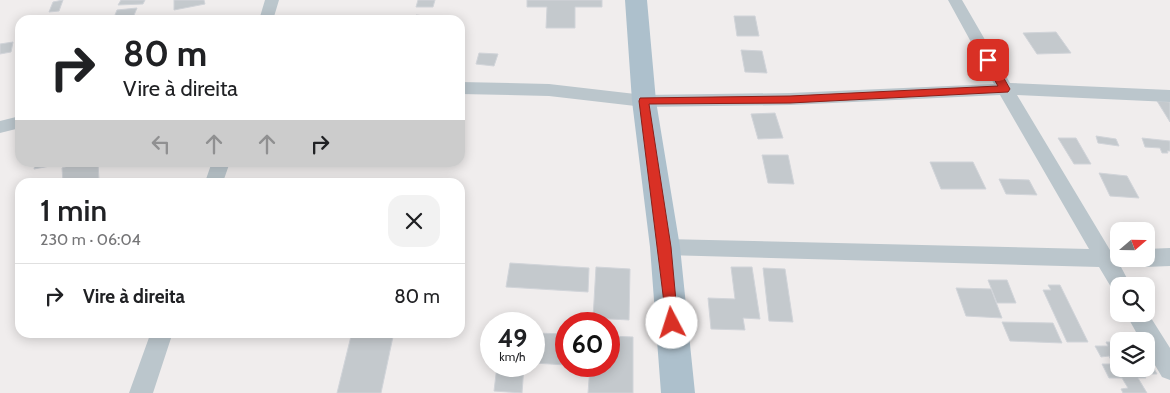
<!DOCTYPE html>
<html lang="pt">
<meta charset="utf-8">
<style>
:root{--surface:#fff;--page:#f2f2f2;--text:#202124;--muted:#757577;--line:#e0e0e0}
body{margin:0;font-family:Cabin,sans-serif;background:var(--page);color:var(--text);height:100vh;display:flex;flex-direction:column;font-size:19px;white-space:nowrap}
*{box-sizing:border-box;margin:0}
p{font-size:16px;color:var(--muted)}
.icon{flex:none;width:28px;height:28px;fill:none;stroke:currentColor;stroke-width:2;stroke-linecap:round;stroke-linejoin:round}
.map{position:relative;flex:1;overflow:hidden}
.sheet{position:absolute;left:15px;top:178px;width:450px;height:160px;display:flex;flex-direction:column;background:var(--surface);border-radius:15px;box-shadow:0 2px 12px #0003}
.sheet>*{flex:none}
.banner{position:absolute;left:15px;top:15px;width:450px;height:152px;border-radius:15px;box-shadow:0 2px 12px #0003;background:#fff;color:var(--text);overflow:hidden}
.needle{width:32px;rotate:70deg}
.tools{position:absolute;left:1110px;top:222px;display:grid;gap:10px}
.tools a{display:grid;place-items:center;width:45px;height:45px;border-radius:10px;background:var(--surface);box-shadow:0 2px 12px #0003;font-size:25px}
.speed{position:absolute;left:480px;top:312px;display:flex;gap:10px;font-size:25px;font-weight:700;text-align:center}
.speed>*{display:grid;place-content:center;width:65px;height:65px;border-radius:50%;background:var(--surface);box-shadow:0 2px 12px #0003;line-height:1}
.speed small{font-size:12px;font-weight:400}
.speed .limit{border:8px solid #d22;background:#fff;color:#111}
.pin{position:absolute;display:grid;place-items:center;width:42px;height:42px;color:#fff;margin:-21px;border-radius:10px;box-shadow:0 2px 8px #0006}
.me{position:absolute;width:55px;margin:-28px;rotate:355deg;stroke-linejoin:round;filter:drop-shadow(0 0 4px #0008)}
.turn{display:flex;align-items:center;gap:18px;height:105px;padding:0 25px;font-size:22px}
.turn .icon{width:65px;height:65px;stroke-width:2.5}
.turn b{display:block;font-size:35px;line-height:42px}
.lanes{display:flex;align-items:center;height:48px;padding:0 25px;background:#0003;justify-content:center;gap:25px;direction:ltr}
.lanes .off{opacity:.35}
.round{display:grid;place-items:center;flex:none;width:52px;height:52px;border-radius:15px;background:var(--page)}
.headline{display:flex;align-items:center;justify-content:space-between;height:85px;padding:0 25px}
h1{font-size:30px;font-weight:600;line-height:38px}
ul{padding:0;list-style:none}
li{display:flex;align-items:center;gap:15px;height:65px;padding:0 25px;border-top:1px solid var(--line)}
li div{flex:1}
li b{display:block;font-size:19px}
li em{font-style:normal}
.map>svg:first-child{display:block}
.building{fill:#c4c9cd;stroke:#d1d4d9}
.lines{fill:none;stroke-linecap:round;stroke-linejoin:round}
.street{fill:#bbc6cc;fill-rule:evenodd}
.primary{fill:#adc0cc;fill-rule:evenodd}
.route{fill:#d93025;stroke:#8d1f18}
</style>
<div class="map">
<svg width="1170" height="393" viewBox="0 0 1170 393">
<rect width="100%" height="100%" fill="#f0eded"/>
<!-- building -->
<path class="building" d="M63,0L59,11L49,12L53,2Z
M121,0H145L143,4L118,5Z
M174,0H204L205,4L174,10Z
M418,0H435L433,7H416Z
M527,0H602V7H575V28H546L547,7H527Z
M137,8L132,20H113L117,10Z
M416,15L433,17L431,20H413Z
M734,16H755L759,36H737Z
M1056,32L1071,53L1037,54L1023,33Z
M13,42L11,52L0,54V44Z
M741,50L762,51L767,73L745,72Z
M479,53L498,54L494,66L476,64Z
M1157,101L1170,102V122Z
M775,113L783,138L758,139L751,114Z
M1096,136L1116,139L1119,146L1098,143Z
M1058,138H1076L1091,164H1074Z
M1142,138L1170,141V151H1167L1168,153H1162L1160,148L1145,147Z
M762,155H788L794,184L768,183Z
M36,162H51L50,166L34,169Z
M81,162H98L99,181L93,182H63L62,168Z
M930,162H973L986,189H941Z
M1099,173L1127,176L1139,198L1110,196Z
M999,179L1029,180L1037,195L1006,194Z
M510,263L589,268L588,292L506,287Z
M596,267L630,269L629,320L593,318Z
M731,267H752L760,319L743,318L745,330L711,329L708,298L735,299Z
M763,268L785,269L793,322L769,321Z
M988,280H1007L1016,303H997Z
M1048,285H1060L1088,342H1067L1043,290H1051Z
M956,288L991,289L1002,318L966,316Z
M1002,322L1053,323L1062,343L1010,341Z
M352,332H394L381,393H337Z
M534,333L566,334V365L534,363Z
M609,336L633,337V393H588L590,366H609Z
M1106,342H1119V369H1146V354L1157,374H1144L1146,378H1138L1147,393H1123L1121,389L1128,388L1122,378H1109L1102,364H1113L1109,356L1101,357L1095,346H1108Z
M497,366H524L522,393L494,391Z"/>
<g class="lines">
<!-- street -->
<path class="street" d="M265,0H279L273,20H259Z
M948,0H962L1010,83L1170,90V102L1017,95L1110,250H1119V259H1146V249L1170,248V266L1146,267L1139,264L1137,261L1135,265L1121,267L1131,286H1119V294L1114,292L1099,267L665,255L658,253L655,247L658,241L665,239L1089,249L1000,95L790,105L644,107L549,96L460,94V82L549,84L644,95L790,93L994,84Z
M20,116V128L0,133V121Z
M212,162H230L223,182H205Z
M1146,310L1170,348V380L1162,377L1146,350V341H1141L1126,314H1146Z
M151,332H173L153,393H129Z"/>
<!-- primary -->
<path class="primary" d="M625,0H647L656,101L680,247L695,393H661L650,247L632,101Z"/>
</g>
<!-- route -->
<path class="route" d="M985,57H992L1010,89L1008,92L790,103L649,104L671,247L678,323L676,327L672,329L667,327L639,101L640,98L790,96L998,86L983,60Z"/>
</svg>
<div class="tools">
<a><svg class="needle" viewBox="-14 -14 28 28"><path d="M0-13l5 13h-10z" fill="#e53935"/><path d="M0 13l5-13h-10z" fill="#757577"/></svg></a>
<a><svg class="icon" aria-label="search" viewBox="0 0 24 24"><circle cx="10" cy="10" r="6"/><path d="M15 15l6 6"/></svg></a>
<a><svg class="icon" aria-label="layers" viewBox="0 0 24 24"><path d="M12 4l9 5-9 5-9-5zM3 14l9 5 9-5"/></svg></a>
</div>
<div class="speed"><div>49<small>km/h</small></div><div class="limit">60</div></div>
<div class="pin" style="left:988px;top:60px;background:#d93025"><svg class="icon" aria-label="arrive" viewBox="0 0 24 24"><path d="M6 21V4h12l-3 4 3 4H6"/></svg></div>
<svg class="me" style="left:672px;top:323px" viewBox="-20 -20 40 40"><circle r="19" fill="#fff"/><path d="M0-13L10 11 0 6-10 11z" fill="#d93025"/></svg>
<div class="banner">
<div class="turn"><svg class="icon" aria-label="right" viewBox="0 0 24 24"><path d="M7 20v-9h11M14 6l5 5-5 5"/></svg><div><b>80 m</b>Vire à direita</div></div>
<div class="lanes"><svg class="icon off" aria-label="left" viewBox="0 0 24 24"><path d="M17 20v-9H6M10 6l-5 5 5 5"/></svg><svg class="icon off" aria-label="ahead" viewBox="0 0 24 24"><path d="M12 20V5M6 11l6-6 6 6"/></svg><svg class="icon off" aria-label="ahead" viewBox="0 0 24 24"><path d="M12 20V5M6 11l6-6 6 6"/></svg><svg class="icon" aria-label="right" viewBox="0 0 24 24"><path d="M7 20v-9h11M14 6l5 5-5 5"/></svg></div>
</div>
<section class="sheet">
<div class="headline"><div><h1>1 min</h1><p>230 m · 06:04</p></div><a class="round"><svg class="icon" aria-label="close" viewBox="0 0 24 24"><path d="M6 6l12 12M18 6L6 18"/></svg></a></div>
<ul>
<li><svg class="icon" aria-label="right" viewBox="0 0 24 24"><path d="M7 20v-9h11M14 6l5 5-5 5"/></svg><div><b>Vire à direita</b></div><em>80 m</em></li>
</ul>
</section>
</div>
